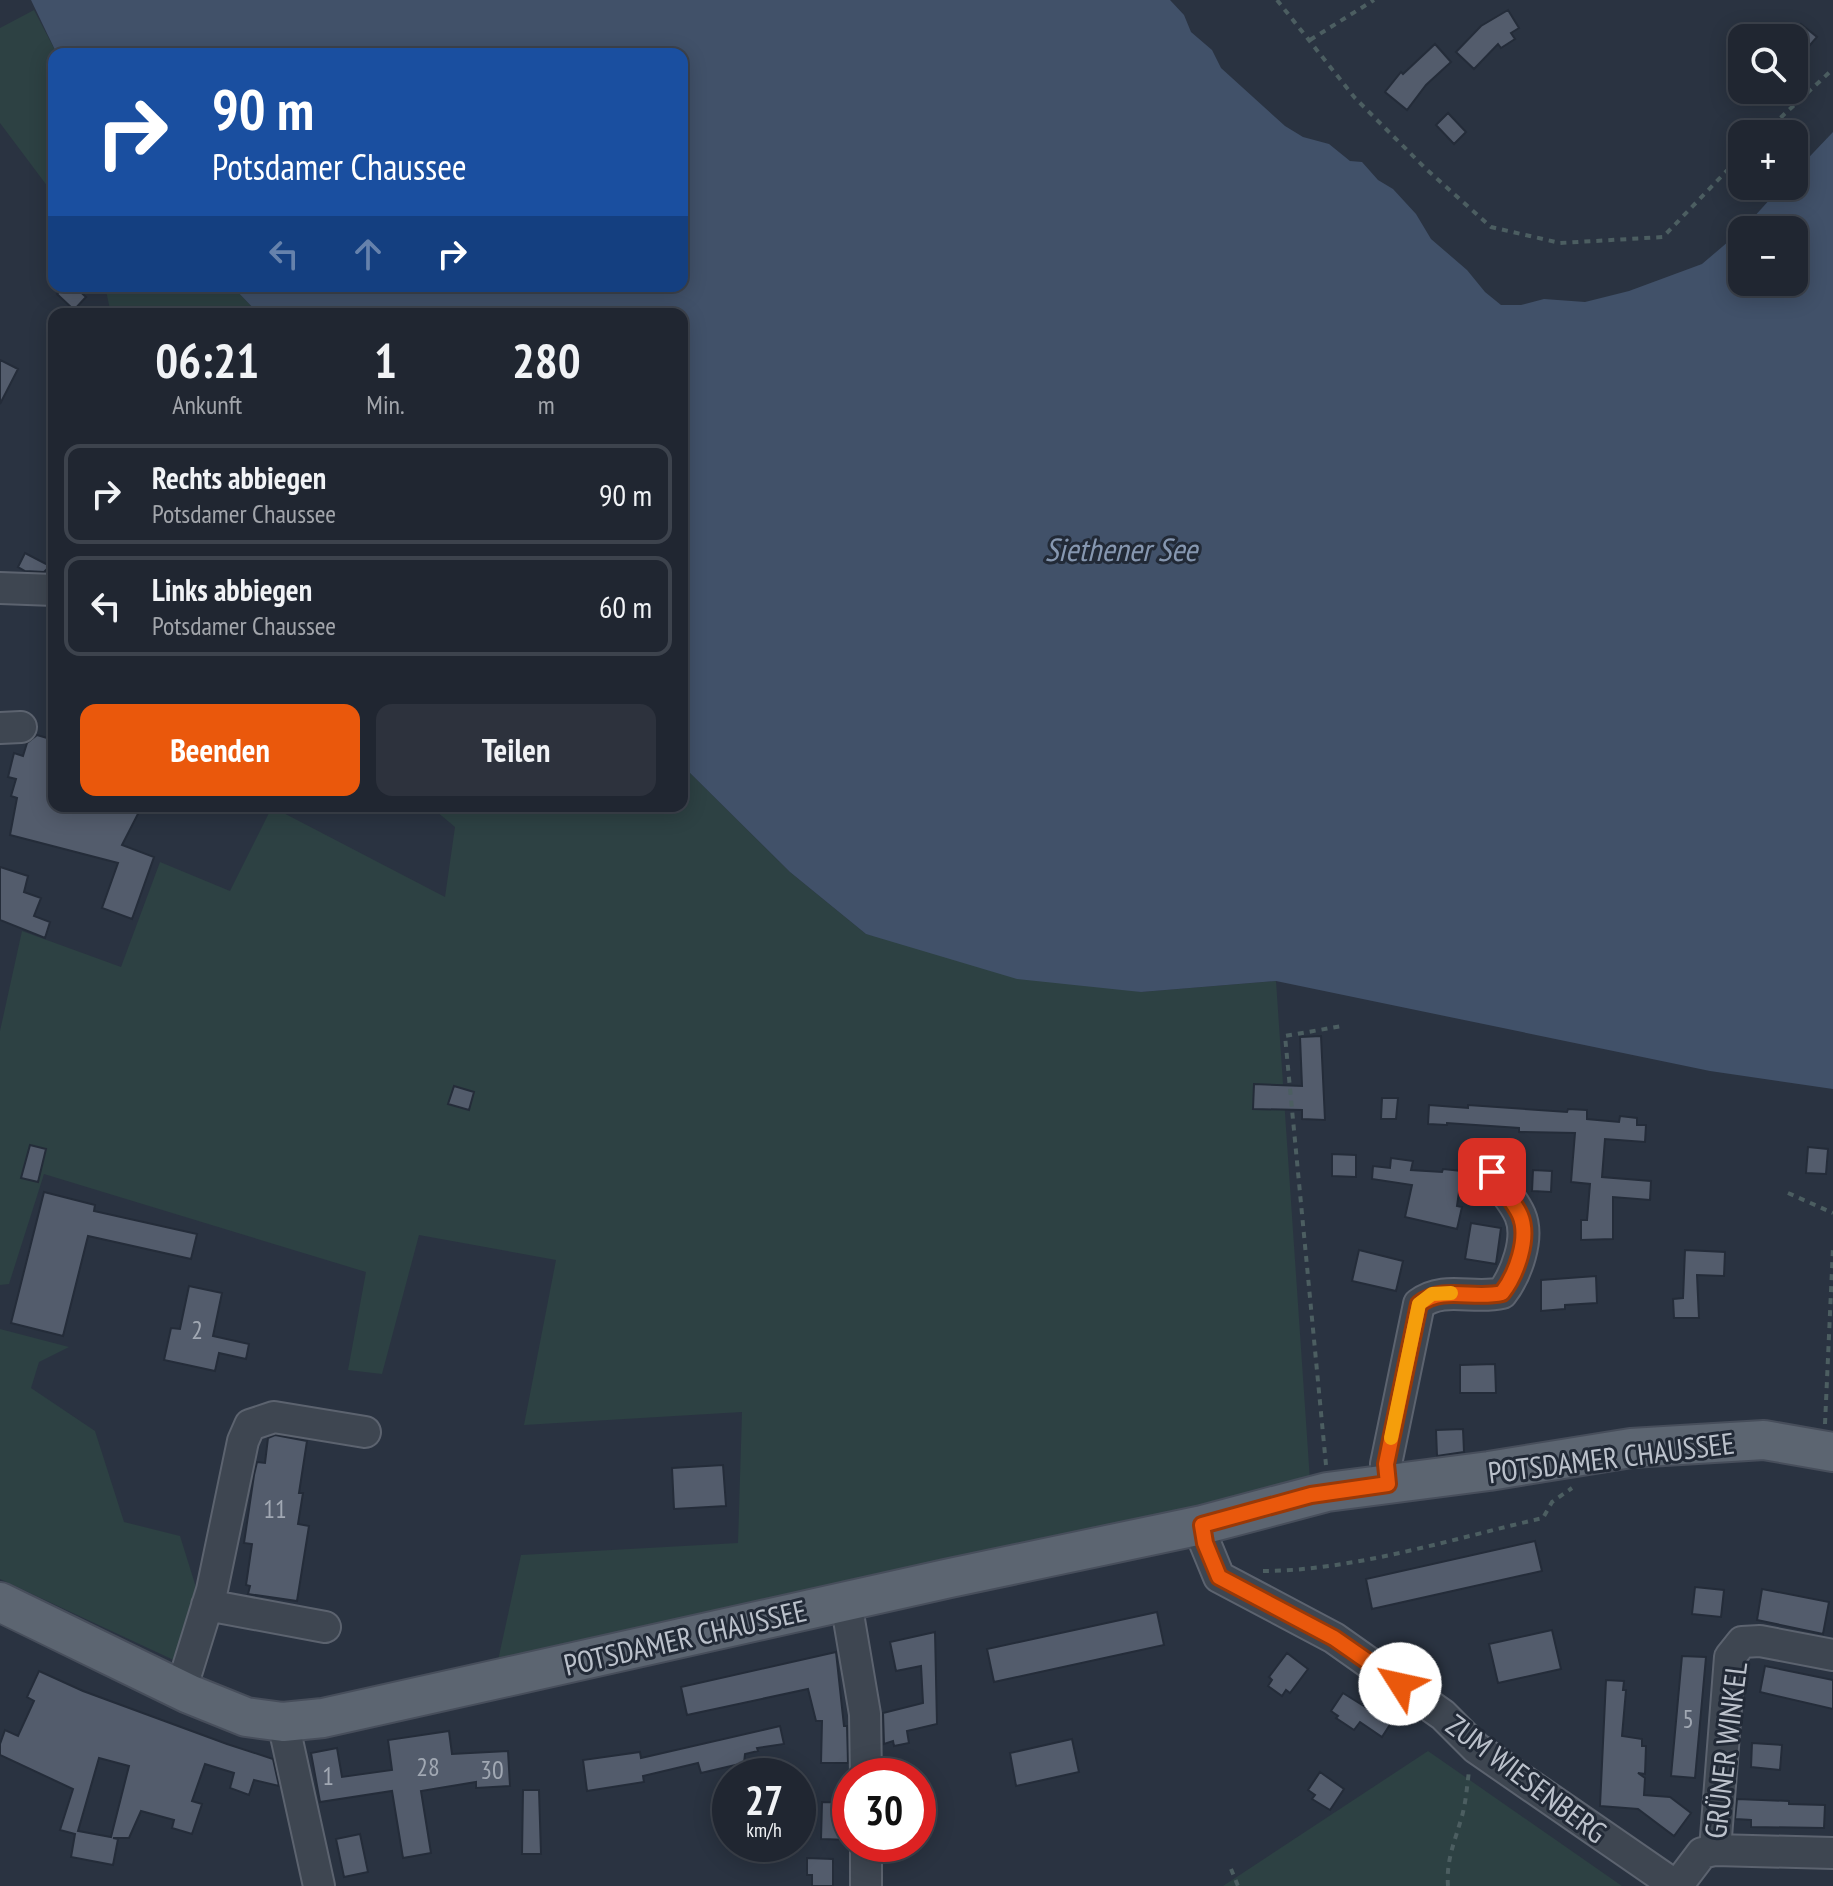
<!DOCTYPE html>
<html lang="de">
<meta charset="utf-8">
<style>
:root{--surface:#202631;--page:#2d323d;--text:#f1f3f6;--muted:#a2a5ab;--line:#3d434d;--accent:#ea580c}
body{margin:0;font-family:"PT Sans Narrow",sans-serif;background:var(--page);color:var(--text);height:100vh;display:flex;flex-direction:column;font-size:30px;white-space:nowrap}
*{box-sizing:border-box;margin:0}
p{font-size:26px;color:var(--muted)}
.icon{flex:none;width:44px;height:44px;fill:none;stroke:currentColor;stroke-width:2;stroke-linecap:round;stroke-linejoin:round}
.map{position:relative;flex:1;overflow:hidden}
.details{position:absolute;left:48px;top:308px;width:640px;height:504px;display:flex;flex-direction:column;background:var(--surface);border-radius:16px;box-shadow:0 4px 20px #0003,0 0 0 2px var(--line)}
.details>*{flex:none}
.top-card{position:absolute;left:48px;top:48px;width:640px;height:244px;border-radius:16px;box-shadow:0 4px 20px #0003,0 0 0 2px var(--line);background:#1a4fa0;color:#fff;overflow:hidden}
.fabs{position:absolute;left:1728px;top:24px;display:grid;gap:16px}
.fabs a{display:grid;place-items:center;width:80px;height:80px;border-radius:16px;background:var(--surface);box-shadow:0 4px 20px #0003,0 0 0 2px var(--line);font-size:40px}
.speed{position:absolute;left:712px;top:1758px;display:flex;gap:16px;font-size:40px;font-weight:700;text-align:center}
.speed>*{display:grid;place-content:center;width:104px;height:104px;border-radius:50%;background:var(--surface);box-shadow:0 4px 20px #0003,0 0 0 2px var(--line);line-height:1}
.speed small{font-size:20px;font-weight:400}
.speed .limit{border:12px solid #d22;background:#fff;color:#111}
.pin{position:absolute;display:grid;place-items:center;width:68px;height:68px;color:#fff;margin:-34px;border-radius:16px;box-shadow:0 4px 12px #0006}
.me{position:absolute;width:88px;margin:-44px;rotate:305deg;stroke-linejoin:round;filter:drop-shadow(0 0 6px #0008)}
.turn{display:flex;align-items:center;gap:28px;height:168px;padding:0 32px;font-size:36px}
.turn .icon{width:104px;height:104px;stroke-width:2.5}
.turn b{display:block;font-size:56px;line-height:68px}
.lanes{display:flex;align-items:center;height:76px;padding:0 32px;background:#0003;justify-content:center;gap:40px;direction:ltr}
.lanes .off{opacity:.35}
.eta{display:flex;justify-content:space-evenly;align-items:center;height:136px;text-align:center}
.eta b{font-size:48px;font-weight:700;line-height:56px}
.cta{display:flex;gap:16px;margin-top:auto;padding:16px 32px}
.cta a{flex:1;height:92px;border-radius:16px;background:var(--accent);color:#fff;font-size:32px;font-weight:700;line-height:92px;text-align:center}
.cta a+a{background:var(--page);color:var(--text)}
ul{padding:0;list-style:none}
li{display:flex;align-items:center;gap:24px;height:100px;margin:0 16px 12px;padding:0 16px;border:4px solid var(--line);border-radius:16px}
li div{flex:1}
li b{display:block;font-size:30px}
li em{font-style:normal}
.map>svg:first-child{display:block}
.green{fill:#2d4143}
.water{fill:#415169}
.building{fill:#535c6c;stroke:#242c39;stroke-width:2;fill-rule:evenodd}
.lines{fill:none;stroke-linecap:round;stroke-linejoin:round}
.minor-casing{stroke:#5c636f;stroke-width:34}
.major-casing{stroke:#474e5b;stroke-width:42}
.path{stroke:#4c5e61;stroke-width:4;stroke-dasharray:6 6;stroke-linecap:butt}
.minor{stroke:#3e4651;stroke-width:30}
.major{stroke:#5c6571;stroke-width:38}
.route-casing{stroke:#983908;stroke-width:20}
.route{stroke:#ea580c;stroke-width:14}
.slow{stroke:#f59e0b;stroke-width:14}
.labels{text-anchor:middle;dominant-baseline:central;stroke-width:6;stroke-linejoin:round;paint-order:stroke}
.number-label{font-size:26px;fill:#a1a8b3}
.street-label{font-size:30px;fill:#bbc1cb;stroke:#222a37}
.water-label{font-size:32px;font-style:italic;fill:#8697b0;stroke:#222a37}
</style>
<div class="map">
<svg width="1833" height="1886" viewBox="0 0 1833 1886">
<rect width="100%" height="100%" fill="#2a3341"/>
<!-- green -->
<path class="green" d="M34,10L57,54H54V195L0,123V28Z
M105,286H232L259,314H111Z
M682,765L790,872L866,934L1141,992L1276,981L1311,1495L497,1665L521,1555L738,1543L742,1412L524,1425L556,1260L419,1235L382,1374L348,1370L366,1272L44,1174L9,1284L0,1285V1031L22,931L121,967L160,862L230,891L272,807L445,897L455,827L430,806H682Z
M0,1329L69,1347L39,1362L31,1388L95,1431L124,1522L180,1536L199,1597L180,1663L0,1579Z
M1428,1751L1622,1886H1223Z"/>
<!-- water -->
<path class="water" d="M31,0H1170L1184,15L1191,32L1212,50L1221,68L1285,126L1303,137L1329,144L1350,161L1362,162L1378,180L1393,189L1416,214L1431,239L1467,270L1485,292L1501,305H1521L1544,299L1585,302L1629,291L1702,264L1742,230V282H1794V230H1742L1782,186H1794V173L1833,132V1089L1710,1071L1276,981L1141,992L1017,979L866,934L790,872L682,765V314H259L232,286H682V54H57Z"/>
<!-- building -->
<path class="building" d="M1508,10L1519,28L1511,33L1515,39L1501,48L1498,44L1474,69L1456,52L1481,26Z
M1801,24L1817,37L1804,52L1794,43V38H1789Z
M1435,44L1451,62L1426,85L1407,110L1385,92L1401,72L1403,74Z
M1448,113L1466,132L1454,144L1436,125Z
M64,286H74L86,297L74,310L57,294Z
M0,360L18,369L0,404Z
M25,553L50,566L44,572L25,571L18,567Z
M37,735L54,740V806H142L122,845L154,857L132,919L102,908L118,863L10,835L17,798L11,796L16,779L8,777L14,753L23,756L27,743Z
M0,867L28,876L24,892L41,898L34,916L50,922L45,938L0,920Z
M1321,1036L1325,1120L1302,1119V1110L1253,1109L1254,1084L1302,1086L1300,1037Z
M454,1086L474,1092L469,1110L448,1104Z
M1382,1098H1398L1396,1119H1381Z
M1429,1105L1468,1108V1105L1567,1112L1568,1109L1587,1110V1119L1619,1122L1620,1116L1637,1118V1125H1646L1645,1142L1605,1139L1602,1177L1651,1181L1650,1200L1613,1197V1239L1581,1240V1220H1587L1590,1184L1571,1182L1575,1133L1519,1132V1128L1447,1123V1125L1428,1124Z
M30,1145L46,1149L38,1182L21,1178Z
M1808,1147L1828,1149L1826,1174L1806,1173Z
M1332,1154L1356,1155V1177L1332,1176Z
M1391,1158L1413,1161L1411,1170L1442,1172L1443,1169L1462,1171L1457,1206L1462,1207L1457,1229L1405,1217L1412,1185L1372,1179L1373,1166L1390,1168Z
M1533,1170L1552,1171L1551,1192L1532,1191Z
M44,1192L95,1205L94,1211L197,1234L191,1259L88,1236L63,1336L11,1323Z
M1471,1223L1501,1228L1496,1264L1465,1259Z
M1359,1250L1403,1261L1396,1291L1352,1281Z
M1685,1250L1725,1252L1724,1276L1697,1275L1699,1318H1674L1673,1299L1683,1298Z
M1596,1276L1597,1303L1565,1305V1309L1541,1311V1280Z
M189,1286L222,1293L213,1336L249,1344L246,1359L219,1353L215,1371L164,1360L171,1328L180,1329Z
M1495,1364L1496,1393H1460V1365Z
M1463,1429L1464,1452L1437,1456L1436,1430Z
M275,1435L307,1441L299,1493H303L298,1524L309,1526L297,1601L248,1594L250,1586L246,1585L252,1544L244,1543L254,1475L257,1462L265,1463L268,1438Z
M723,1465L726,1506L674,1509L672,1468Z
M1535,1541L1542,1571L1372,1609L1366,1579Z
M1695,1587L1724,1590L1721,1617L1692,1614Z
M1762,1589L1829,1602L1823,1634L1757,1620Z
M1157,1612L1164,1645L994,1682L987,1649Z
M1552,1630L1561,1669L1498,1683L1489,1644Z
M935,1632L937,1724L907,1731L909,1743L894,1746L893,1741L884,1744L883,1713L923,1703L921,1666L896,1671L890,1642Z
M836,1652L844,1726H847L848,1763H821L822,1721H816L808,1689L687,1715L681,1687Z
M1287,1653L1308,1669L1290,1693L1286,1690L1282,1696L1268,1686L1272,1680L1269,1677Z
M1682,1656L1706,1657L1695,1778L1671,1776Z
M1765,1666L1833,1680V1709L1760,1692Z
M39,1671L83,1691L227,1744L273,1759L279,1786L254,1780L249,1795L230,1788L234,1773L205,1764L192,1801L202,1804L192,1834L172,1828L174,1820L141,1811L129,1838H113L118,1839L113,1865L71,1857L75,1834L60,1830L73,1789L0,1755V1744L5,1730L18,1736L34,1701L27,1697ZM99,1758L129,1766L111,1837L78,1831Z
M1606,1680L1624,1681L1623,1690H1626L1622,1736L1642,1739V1746H1646L1645,1774L1638,1773L1645,1778L1644,1795L1670,1797L1691,1813L1674,1836L1638,1809L1600,1806Z
M1343,1693L1391,1723L1382,1737L1360,1722L1354,1730L1336,1718L1338,1716L1331,1711Z
M780,1726L784,1744L757,1748L758,1751L745,1754L744,1763L701,1773L698,1763L643,1776L644,1782L587,1791L583,1760L640,1752L641,1758Z
M449,1731L452,1754L508,1751L510,1786L476,1788V1782L421,1791L431,1853L403,1858L392,1791L320,1802L311,1753L337,1748L342,1777L392,1770L388,1740Z
M1072,1739L1079,1772L1016,1786L1010,1753Z
M1752,1743L1782,1745L1780,1770L1751,1767Z
M1320,1772L1344,1789L1330,1810L1312,1799L1315,1795L1308,1790Z
M523,1790H539L541,1854H522Z
M1737,1799L1789,1801V1804L1825,1805L1824,1828L1751,1827V1820L1735,1819Z
M822,1802L850,1803L849,1840L821,1839Z
M360,1834L368,1872L344,1877L336,1839Z
M807,1858L833,1859V1886H812V1875H807Z"/>
<g class="lines">
<!-- minor casing -->
<g class="minor-casing">
<path id="minor" d="M0,588L54,590
M0,728L21,727
M1388,1484L1386,1464L1419,1304C1444,1285 1473,1300 1502,1293C1516,1275 1530,1238 1520,1215C1511,1194 1493,1184 1490,1160
M1202,1525L1205,1543L1219,1577L1334,1638L1443,1715L1476,1748L1676,1886
M846,1602L865,1714L866,1776
M207,1605L325,1627
M181,1690L212,1590L243,1441L250,1425L274,1417L365,1432
M283,1722L319,1886
M1715,1850L1833,1853
M866,1886V1844
M1677,1886L1702,1853L1715,1850L1730,1657L1742,1642L1760,1641L1833,1655"/>
</g>
<!-- major casing -->
<g class="major-casing">
<path id="major" d="M0,1602L189,1694L246,1717L283,1722L323,1718L950,1578L1202,1525L1327,1492L1489,1471L1631,1448L1764,1440L1833,1452"/>
</g>
<!-- path -->
<path class="path" d="M1277,0L1355,98L1426,169L1491,227L1560,243L1663,237L1742,155
M1310,40L1374,0
M1763,134L1833,69
M1788,1193L1833,1213
M1825,1424L1833,1247
M1326,1465L1285,1036L1342,1026
M1263,1571C1353,1571 1455,1538 1543,1518L1552,1502L1572,1488
M1231,1869L1238,1886
M1448,1886C1446,1860 1455,1841 1462,1816C1466,1802 1467,1786 1469,1771"/>
<!-- minor -->
<use href="#minor" class="minor"/>
<!-- major -->
<use href="#major" class="major"/>
</g>
<g class="lines">
<!-- route casing -->
<g class="route-casing">
<path id="route" d="M1400,1684L1334,1638L1219,1577L1205,1543L1202,1525L1311,1495L1388,1484L1386,1464L1419,1304C1444,1285 1473,1300 1502,1293C1516,1275 1530,1238 1520,1215C1513,1199 1499,1188 1492,1172"/>
</g>
<!-- route -->
<use href="#route" class="route"/>
<!-- slow -->
<path class="slow" d="M1391,1438L1419,1304L1432,1294L1451,1293"/>
</g>
<g class="labels">
<!-- number labels -->
<g class="number-label">
<text x="197" y="1329">2</text>
<text x="275" y="1508">11</text>
<text x="1688" y="1718">5</text>
<text x="428" y="1766">28</text>
<text x="492" y="1769">30</text>
<text x="328" y="1775">1</text>
</g>
<!-- street labels -->
<g class="street-label">
<text transform="translate(1611 1457) rotate(-7)">POTSDAMER CHAUSSEE</text>
<text transform="translate(685 1637) rotate(-13)">POTSDAMER CHAUSSEE</text>
<text transform="translate(1725 1750) rotate(-83)">GRÜNER WINKEL</text>
<text transform="translate(1527 1778) rotate(37)">ZUM WIESENBERG</text>
</g>
<!-- water labels -->
<g class="water-label">
<text x="1121" y="549">Siethener See</text>
</g>
</g>
</svg>
<div class="fabs">
<a><svg class="icon" aria-label="search" viewBox="0 0 24 24"><circle cx="10" cy="10" r="6"/><path d="M15 15l6 6"/></svg></a>
<a>+</a>
<a>−</a>
</div>
<div class="speed"><div>27<small>km/h</small></div><div class="limit">30</div></div>
<div class="pin" style="left:1492px;top:1172px;background:#d93025"><svg class="icon" aria-label="arrive" viewBox="0 0 24 24"><path d="M6 21V4h12l-3 4 3 4H6"/></svg></div>
<svg class="me" style="left:1400px;top:1684px" viewBox="-20 -20 40 40"><circle r="19" fill="#fff"/><path d="M0-13L10 11 0 6-10 11z" fill="#ea580c"/></svg>
<div class="top-card">
<div class="turn"><svg class="icon" aria-label="right" viewBox="0 0 24 24"><path d="M7 20v-9h11M14 6l5 5-5 5"/></svg><div><b>90 m</b>Potsdamer Chaussee</div></div>
<div class="lanes"><svg class="icon off" aria-label="left" viewBox="0 0 24 24"><path d="M17 20v-9H6M10 6l-5 5 5 5"/></svg><svg class="icon off" aria-label="ahead" viewBox="0 0 24 24"><path d="M12 20V5M6 11l6-6 6 6"/></svg><svg class="icon" aria-label="right" viewBox="0 0 24 24"><path d="M7 20v-9h11M14 6l5 5-5 5"/></svg></div>
</div>
<section class="details">
<div class="eta">
<div><b>06:21</b><p>Ankunft</p></div>
<div><b>1</b><p>Min.</p></div>
<div><b>280</b><p>m</p></div>
</div>
<ul>
<li><svg class="icon" aria-label="right" viewBox="0 0 24 24"><path d="M7 20v-9h11M14 6l5 5-5 5"/></svg><div><b>Rechts abbiegen</b><p>Potsdamer Chaussee</p></div><em>90 m</em></li>
<li><svg class="icon" aria-label="left" viewBox="0 0 24 24"><path d="M17 20v-9H6M10 6l-5 5 5 5"/></svg><div><b>Links abbiegen</b><p>Potsdamer Chaussee</p></div><em>60 m</em></li>
</ul>
<div class="cta"><a>Beenden</a><a>Teilen</a></div>
</section>
</div>
